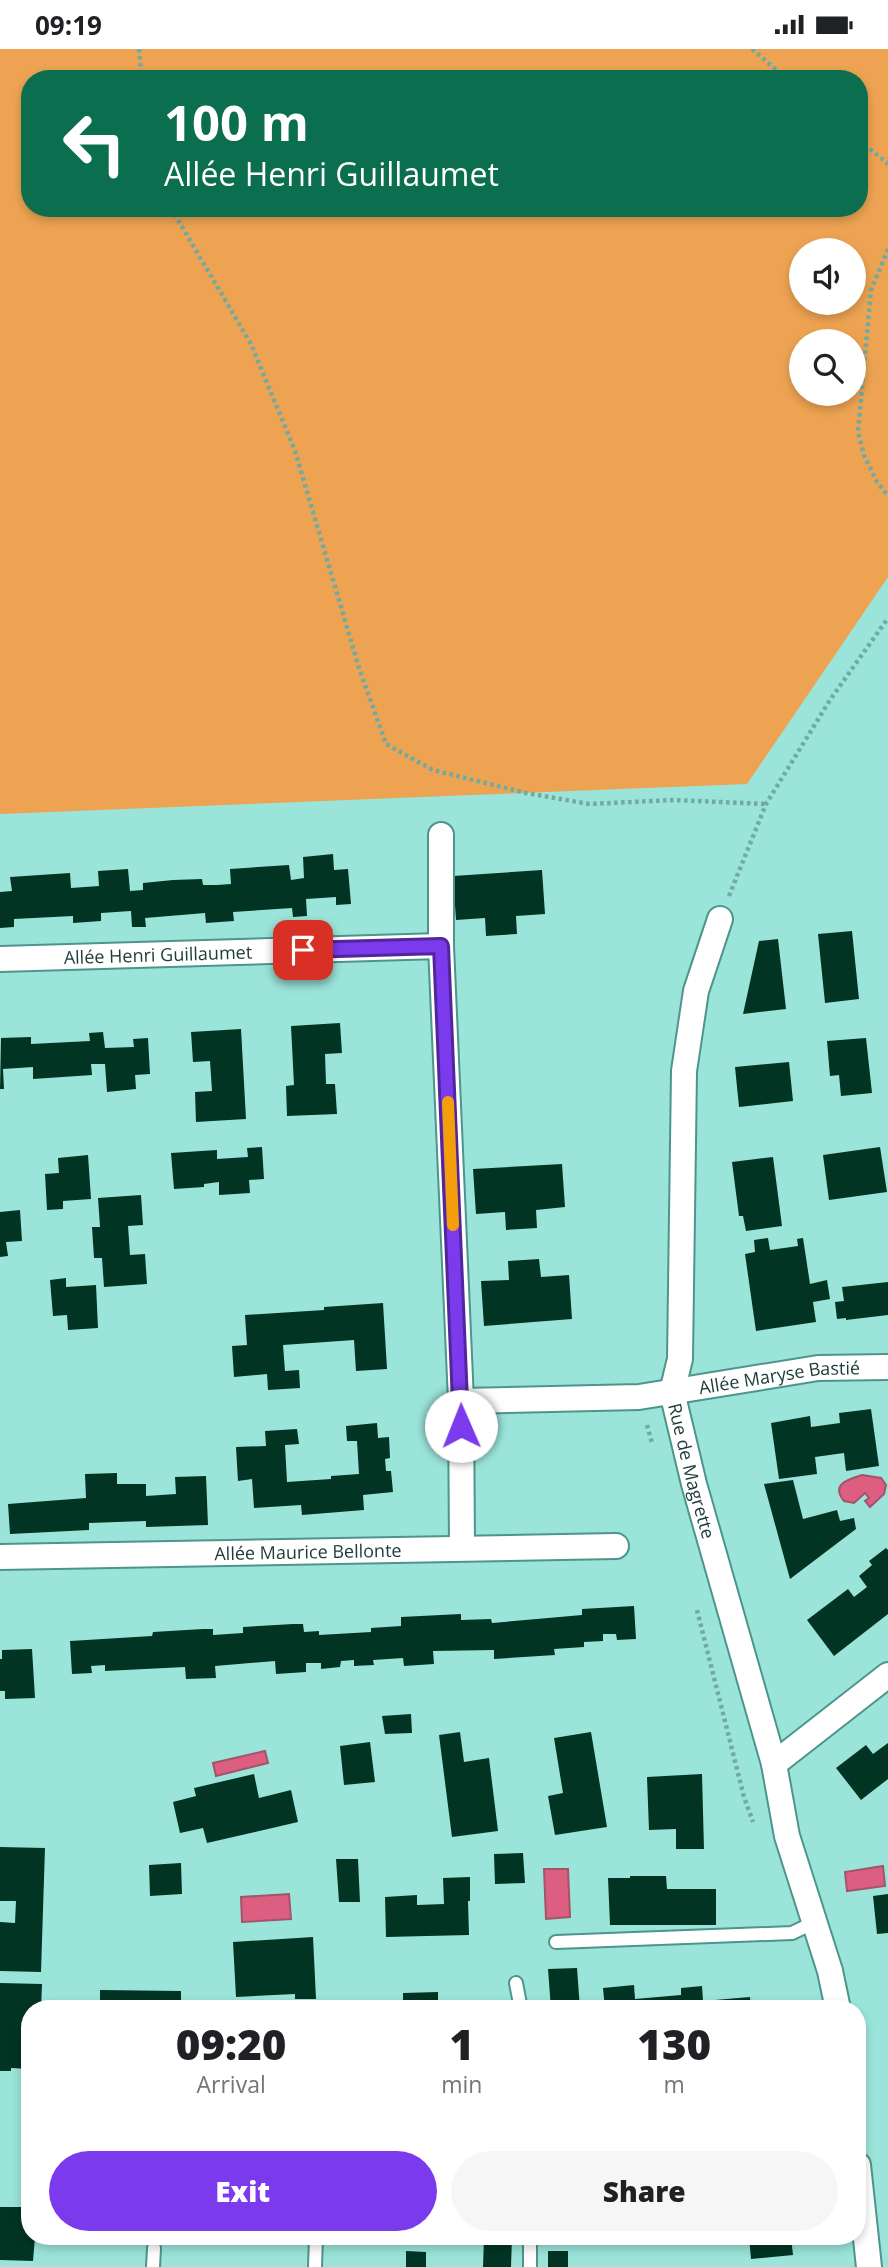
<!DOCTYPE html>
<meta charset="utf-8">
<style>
:root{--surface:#fff;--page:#f6f6f6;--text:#202124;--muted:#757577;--accent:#7c3aed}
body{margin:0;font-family:"Open Sans",sans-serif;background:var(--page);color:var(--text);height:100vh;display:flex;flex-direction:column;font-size:26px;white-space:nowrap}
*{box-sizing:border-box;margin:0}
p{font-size:23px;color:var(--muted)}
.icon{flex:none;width:38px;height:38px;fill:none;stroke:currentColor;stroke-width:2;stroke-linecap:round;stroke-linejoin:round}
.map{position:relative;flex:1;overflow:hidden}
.sheet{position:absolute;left:21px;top:1951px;width:845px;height:245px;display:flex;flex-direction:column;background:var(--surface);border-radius:28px;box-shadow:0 4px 10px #0003}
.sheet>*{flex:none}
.guide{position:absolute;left:21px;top:21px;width:847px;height:147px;border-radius:28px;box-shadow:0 4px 10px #0003;background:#0b6e4f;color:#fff;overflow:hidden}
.tools{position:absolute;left:789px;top:189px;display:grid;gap:14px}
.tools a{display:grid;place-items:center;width:77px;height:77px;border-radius:50%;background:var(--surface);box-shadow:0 4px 10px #0003;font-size:35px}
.pin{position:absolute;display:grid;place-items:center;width:60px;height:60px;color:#fff;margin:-30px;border-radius:14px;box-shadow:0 4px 10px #0006}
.me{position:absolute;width:77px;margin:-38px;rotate:359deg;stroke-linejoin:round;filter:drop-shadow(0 0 5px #0008)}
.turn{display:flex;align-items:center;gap:24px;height:147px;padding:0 28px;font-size:32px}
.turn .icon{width:91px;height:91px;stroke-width:2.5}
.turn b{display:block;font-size:49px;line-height:60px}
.eta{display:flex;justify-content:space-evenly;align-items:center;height:119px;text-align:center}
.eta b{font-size:42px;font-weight:800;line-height:49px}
.action{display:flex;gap:14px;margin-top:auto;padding:14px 28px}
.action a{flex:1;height:80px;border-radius:42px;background:var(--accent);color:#fff;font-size:28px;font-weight:800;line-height:80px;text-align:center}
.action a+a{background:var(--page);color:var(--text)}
.status{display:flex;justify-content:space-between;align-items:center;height:49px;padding:0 35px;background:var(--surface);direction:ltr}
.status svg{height:19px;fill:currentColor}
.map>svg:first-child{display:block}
.green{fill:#eda352;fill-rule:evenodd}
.water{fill:#dc5e81;stroke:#a3546b;stroke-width:2}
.building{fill:#023424}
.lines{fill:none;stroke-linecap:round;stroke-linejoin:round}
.service-casing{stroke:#4d958c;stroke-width:16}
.minor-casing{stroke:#4d958c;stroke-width:28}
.path{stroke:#70aaa2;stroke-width:4.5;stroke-dasharray:3.5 3.5;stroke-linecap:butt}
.service{stroke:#fff;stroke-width:12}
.minor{stroke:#fff;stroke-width:24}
.route-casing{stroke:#51269a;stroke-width:18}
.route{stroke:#7c3aed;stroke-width:12}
.slow{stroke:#f59e0b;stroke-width:12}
.labels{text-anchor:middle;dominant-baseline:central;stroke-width:7;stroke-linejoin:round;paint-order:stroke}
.street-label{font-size:18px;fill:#1d3b38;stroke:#a8f1e7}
</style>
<div class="status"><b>09:19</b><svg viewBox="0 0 49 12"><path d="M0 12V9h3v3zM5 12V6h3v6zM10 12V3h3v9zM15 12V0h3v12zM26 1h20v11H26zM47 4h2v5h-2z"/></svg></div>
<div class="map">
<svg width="888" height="2218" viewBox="0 0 888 2218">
<rect width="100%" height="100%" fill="#9be4da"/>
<!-- green -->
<path class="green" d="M0,0H888V528L747,735L0,765ZM30,30H859V159H30ZM802,201H854V254H802ZM802,292H854V345H802Z"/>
<!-- water -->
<path class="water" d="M862,1426L881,1429L886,1436L884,1445L870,1458L865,1452L869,1449L865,1444L854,1454L844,1452C830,1435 849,1430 862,1426Z
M265,1702L268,1714L216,1727L213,1714Z
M883,1817L885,1837L847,1842L845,1823Z
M544,1820H568L570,1868L546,1870Z
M289,1845L291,1870L242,1873L241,1848Z"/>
<!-- building -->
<path class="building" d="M333,805L334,821L348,820L351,855L336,856V848L306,850L307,867L293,868L292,859L233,863L234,872L206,874L205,864L145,869L146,878H132L131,862L101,864V872L73,874V867L14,870V878L0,879V843L12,842L10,828L70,824L71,839L99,837L98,822L128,820L130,842L143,841V834L173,831L202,830L203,836H217L231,835L230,820L289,816L291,831L304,829L303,808Z
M542,821L545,865L516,867L517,885L486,887L485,869L456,871L453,827Z
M852,882L859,950L825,954L818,885Z
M778,890L786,960L743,965L759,892Z
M340,974L342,1004L325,1005L326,1035H335L337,1065L287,1067L286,1037L294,1036L291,977Z
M241,980L246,1070L196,1073L195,1043L212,1042L210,1012L193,1013L191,983Z
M103,983L105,999L134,998L133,990L148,989L150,1025L135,1026L136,1040L107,1043L105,1015H91L92,1026L33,1030V1018L3,1020L4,1040H0L1,989L31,988V995L90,992L89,984Z
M866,989L872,1044L841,1047L839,1026L830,1027L827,992Z
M789,1013L793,1052L739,1058L735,1018Z
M262,1098L264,1130L249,1131L250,1144L219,1146V1133L204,1135V1138L174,1140L171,1104L217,1101V1110L248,1108L247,1099Z
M880,1098L887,1143L829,1151L823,1106Z
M88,1106L91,1150L63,1152V1160L47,1161L45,1125L59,1124L58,1109Z
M773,1108L782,1177L746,1182L743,1167H739L732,1113Z
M562,1115L565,1158L536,1161L537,1179L506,1181L505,1163L476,1165L473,1120Z
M141,1146L143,1176L128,1177L129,1191L130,1206L145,1205L147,1235L104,1238L102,1209H94L92,1178H100L98,1149Z
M20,1161L22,1192L6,1193L8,1207L0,1208V1163Z
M768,1189L770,1201L798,1197L797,1190L803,1189L810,1235L827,1231L830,1250L813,1253L816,1273L756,1282L745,1205L755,1203L754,1191Z
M539,1210L541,1228L569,1226L572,1270L484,1277L481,1232L509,1231L508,1212Z
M66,1229V1238L96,1236L98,1279L68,1281L67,1266L53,1267L50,1231Z
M888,1233V1266L846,1271V1269L837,1270L835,1253L844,1252L842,1238Z
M383,1254L387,1320L356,1322L354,1291L283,1296L285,1322L299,1321L300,1339L268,1341L267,1325L234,1328L232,1297L247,1296L245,1266L324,1261V1258Z
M871,1360L879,1417L846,1422L844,1404L815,1408L817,1425L779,1430L771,1374L810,1367L811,1378L840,1374L839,1364Z
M377,1374L378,1389L389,1388L390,1409L385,1410L386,1422H391L393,1443L363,1446L364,1461L302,1466L301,1456L254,1459L252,1430L238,1432L236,1398L266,1397L265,1382L297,1380L299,1395L285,1396L287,1433L331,1430V1427L359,1425L357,1392H347L346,1377Z
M117,1424V1435H146V1447L176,1445L175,1428L206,1427L208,1476L146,1478V1472L117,1473L89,1474V1481L10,1485L8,1455L86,1449L85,1425Z
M793,1431L803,1470L837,1461L840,1472L854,1469L856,1480L790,1530L764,1435Z
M886,1499L888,1501V1565L834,1607L807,1571L848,1540L854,1548L867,1538L859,1527L872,1516L869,1512Z
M634,1557L636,1590L617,1591L616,1585H603V1592L584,1593V1598L554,1600L555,1606L494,1610V1601L433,1602L434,1615L404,1617L403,1609L373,1611L374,1616L354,1617V1611L341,1612L340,1618L321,1620V1614H306V1623L276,1625L275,1612L215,1617L216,1629L186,1630L185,1618L105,1622V1616L91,1617L92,1624L72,1625L70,1592L152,1587L153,1583L203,1580H213V1586L243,1584V1578L293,1575H303L304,1583L319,1582V1586L371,1583V1579L401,1577V1568L461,1565V1571L491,1570L492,1574L582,1566V1560Z
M32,1600L35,1649L5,1650V1642H0V1610H2V1601Z
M411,1665L412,1684L385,1685L382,1667Z
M460,1683L464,1713L489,1709L498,1782L452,1788L439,1686Z
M591,1683L607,1778L555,1786L548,1747L563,1744L554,1689Z
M370,1693L375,1733L344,1736L340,1697Z
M888,1694V1730L861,1751L836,1719L866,1696L873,1705Z
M254,1725L259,1749L291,1741L298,1773L207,1794L203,1779L180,1784L173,1753L196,1747L194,1739Z
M702,1725L704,1800H676V1780L649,1781L647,1728Z
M0,1798L45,1799L41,1923L0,1922V1873L15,1874L16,1852H0Z
M523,1804L525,1834L495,1835L494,1805Z
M336,1810H358L360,1853H339Z
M181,1814L182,1845L150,1847L149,1816Z
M630,1827H666L667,1840H716V1876H610L608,1829H630Z
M470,1828V1852H468L469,1886L386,1888L385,1848L417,1846V1856L444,1855L443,1829Z
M888,1845V1884L877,1885L873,1847Z
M313,1888L316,1950H295V1945L236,1948L233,1893Z
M577,1919L580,1960H551L548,1920Z
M0,1934L42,1935L41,1960H30V2020L11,2019V2022H0Z
M634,1936L635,1950L681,1946V1939L702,1937L703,1952L750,1948L751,1960H605L603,1939Z
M100,1941L181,1942V1960H100Z
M438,1943V1960H403V1944Z
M0,2158H28L30,2188H35L33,2212L0,2211Z
M484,2188H512L511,2218H483Z
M749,2188H791L793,2206L751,2210Z
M406,2202L426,2203V2218H406Z
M548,2202H568V2218H548Z"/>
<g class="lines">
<!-- service casing -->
<g class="service-casing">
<path id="service" d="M556,1893L792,1884L813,1874
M516,1934L521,1960
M153,2218L154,2199
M315,2218L316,2188
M530,2218V2188"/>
</g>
<!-- minor casing -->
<g class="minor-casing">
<g id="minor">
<path d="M441,786V897L461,1352"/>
<path id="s1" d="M720,870L696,942L684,1022L680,1310L672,1343L694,1435L774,1715L787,1787L830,1922L838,1960"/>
<path id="s2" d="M0,910L441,897"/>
<path id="s3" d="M462,1499L461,1352L639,1348L818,1319L888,1318"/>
<path id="s4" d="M0,1508L616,1497"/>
<path d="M774,1715L888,1626"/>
<path d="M858,2116L869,2218"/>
</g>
</g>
<!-- path -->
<path class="path" d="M139,0L142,30
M752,0L787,30
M859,91L888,115
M171,159L251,295L295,402L359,619L386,695L433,721L526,744L589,755L674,751L766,755
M888,200L871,241L858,383L864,406L877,433L888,447
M729,847L766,755L830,651L888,569
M647,1376L652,1394
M697,1561L744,1748L753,1773"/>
<!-- service -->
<use href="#service" class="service"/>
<!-- minor -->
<use href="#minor" class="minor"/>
</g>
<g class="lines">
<!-- route casing -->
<g class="route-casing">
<path id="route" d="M303,901L441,897L461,1377"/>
</g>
<!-- route -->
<use href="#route" class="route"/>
<!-- slow -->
<path class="slow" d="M448,1053L453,1176"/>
</g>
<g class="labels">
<!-- street labels -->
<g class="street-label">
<text stroke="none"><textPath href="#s2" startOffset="158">Allée Henri Guillaumet</textPath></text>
<text stroke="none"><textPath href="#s3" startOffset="467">Allée Maryse Bastié</textPath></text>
<text stroke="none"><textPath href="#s1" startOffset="560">Rue de Magrette</textPath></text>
<text stroke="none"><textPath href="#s4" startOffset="308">Allée Maurice Bellonte</textPath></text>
</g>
</g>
</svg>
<div class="tools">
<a><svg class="icon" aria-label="sound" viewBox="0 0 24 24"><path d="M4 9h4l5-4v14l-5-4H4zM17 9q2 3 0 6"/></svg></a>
<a><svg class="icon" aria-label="search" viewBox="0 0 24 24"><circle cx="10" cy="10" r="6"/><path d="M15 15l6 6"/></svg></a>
</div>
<div class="pin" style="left:303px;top:901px;background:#d93025"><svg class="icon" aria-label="arrive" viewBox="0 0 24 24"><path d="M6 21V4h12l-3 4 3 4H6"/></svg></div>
<svg class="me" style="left:461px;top:1377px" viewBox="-20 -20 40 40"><circle r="19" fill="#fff"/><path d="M0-13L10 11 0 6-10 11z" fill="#7c3aed"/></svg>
<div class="guide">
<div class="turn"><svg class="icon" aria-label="left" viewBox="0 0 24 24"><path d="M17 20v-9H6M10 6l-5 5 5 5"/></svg><div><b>100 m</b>Allée Henri Guillaumet</div></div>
</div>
<section class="sheet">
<div class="eta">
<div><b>09:20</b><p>Arrival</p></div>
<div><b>1</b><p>min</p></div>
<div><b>130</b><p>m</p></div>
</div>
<div class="action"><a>Exit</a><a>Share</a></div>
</section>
</div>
